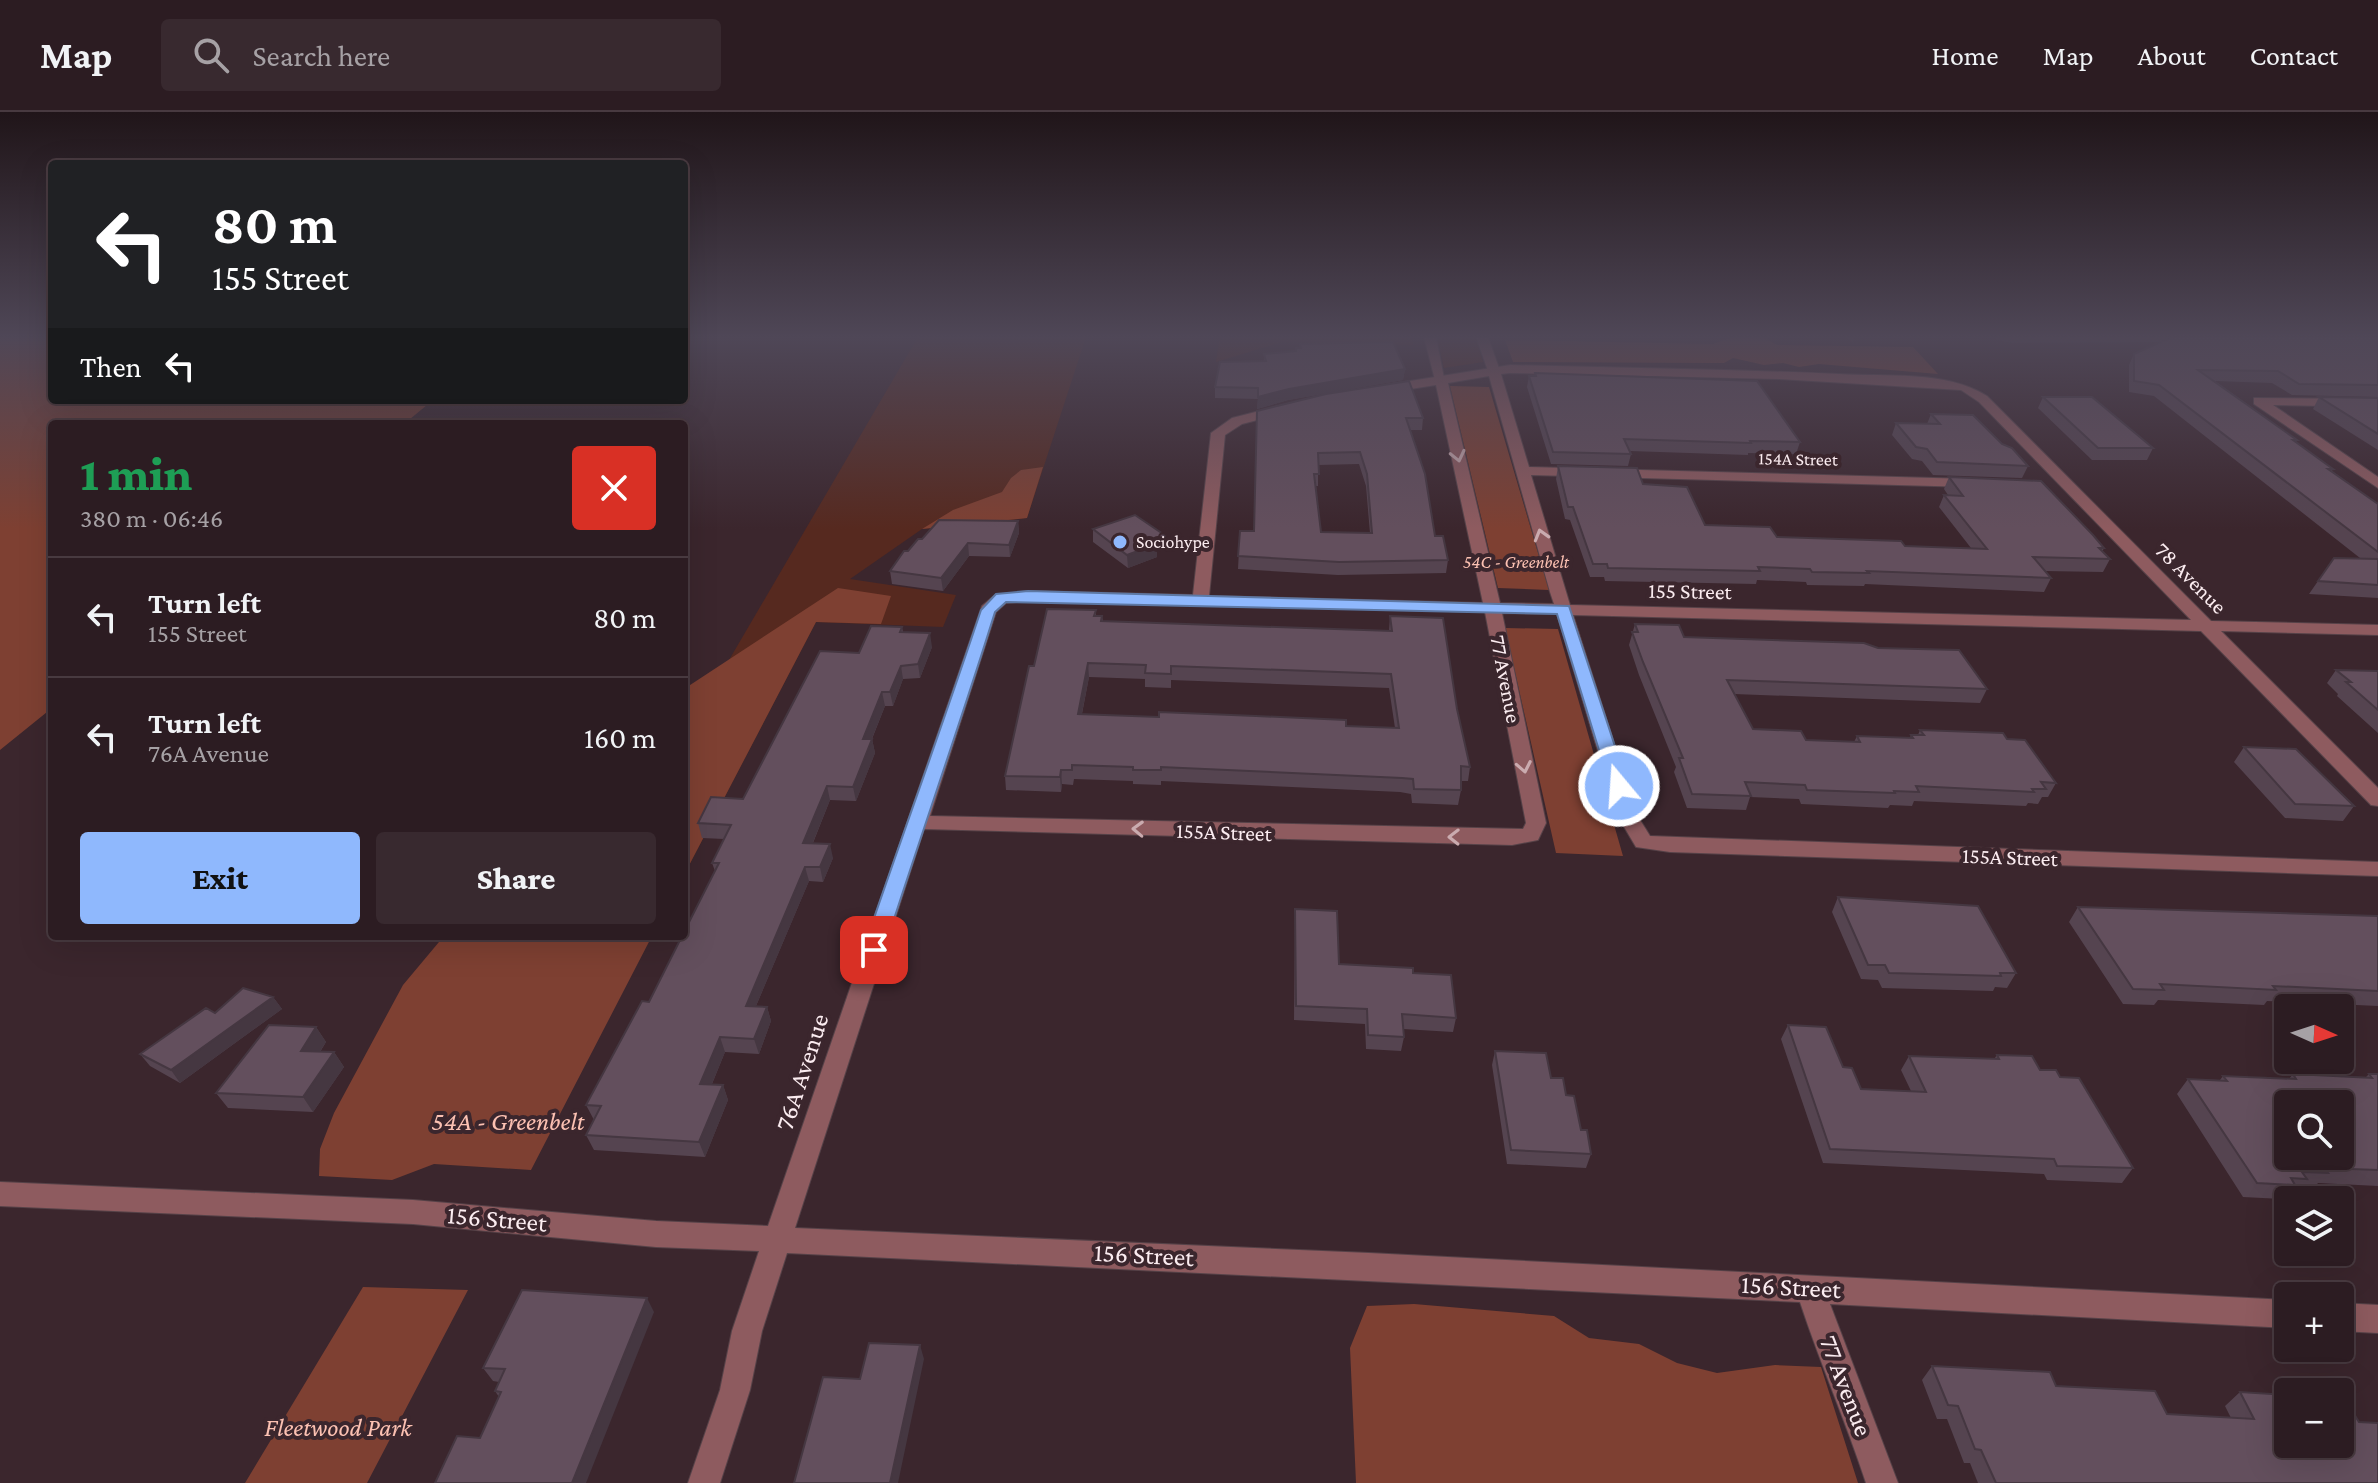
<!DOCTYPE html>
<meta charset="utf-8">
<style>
:root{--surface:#2c1c22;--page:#38292f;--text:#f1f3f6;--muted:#a6a1a5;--line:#483a40;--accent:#8fb8fd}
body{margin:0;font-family:"Crimson Pro",serif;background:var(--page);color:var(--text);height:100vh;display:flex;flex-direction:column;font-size:30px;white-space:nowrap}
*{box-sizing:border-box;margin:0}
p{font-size:26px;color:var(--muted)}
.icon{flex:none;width:44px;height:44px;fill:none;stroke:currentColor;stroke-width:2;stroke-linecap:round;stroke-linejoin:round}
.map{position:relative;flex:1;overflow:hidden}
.drawer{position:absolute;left:48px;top:308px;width:640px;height:520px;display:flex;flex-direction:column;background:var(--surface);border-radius:8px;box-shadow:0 8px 32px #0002,0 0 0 2px var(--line)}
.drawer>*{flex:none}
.hud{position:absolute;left:48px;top:48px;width:640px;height:244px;border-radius:8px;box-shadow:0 8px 32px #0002,0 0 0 2px var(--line);background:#202124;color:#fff;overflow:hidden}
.needle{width:52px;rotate:93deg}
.tools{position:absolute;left:2274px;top:882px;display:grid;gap:16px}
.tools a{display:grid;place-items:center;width:80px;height:80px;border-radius:8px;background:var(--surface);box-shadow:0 8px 32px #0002,0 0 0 2px var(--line);font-size:40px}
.pin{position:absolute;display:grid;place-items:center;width:68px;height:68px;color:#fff;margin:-34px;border-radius:16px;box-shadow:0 4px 12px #0006}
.me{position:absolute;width:88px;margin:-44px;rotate:342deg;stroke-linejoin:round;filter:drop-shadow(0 0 6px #0008)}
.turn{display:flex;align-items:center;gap:28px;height:168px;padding:0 32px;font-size:36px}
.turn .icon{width:104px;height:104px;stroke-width:2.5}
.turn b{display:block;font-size:56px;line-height:68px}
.then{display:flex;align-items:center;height:76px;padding:0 32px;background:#0003;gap:16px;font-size:30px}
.round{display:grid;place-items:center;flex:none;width:84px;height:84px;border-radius:8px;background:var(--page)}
.headline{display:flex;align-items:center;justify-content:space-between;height:136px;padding:0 32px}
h1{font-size:48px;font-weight:800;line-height:60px;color:#1e9e55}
.button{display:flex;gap:16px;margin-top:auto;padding:16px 32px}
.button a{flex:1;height:92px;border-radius:8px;background:var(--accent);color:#111;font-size:32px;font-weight:800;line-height:92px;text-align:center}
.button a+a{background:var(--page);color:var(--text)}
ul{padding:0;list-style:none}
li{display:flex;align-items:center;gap:24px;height:120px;padding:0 32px;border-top:2px solid var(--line)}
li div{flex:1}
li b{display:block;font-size:30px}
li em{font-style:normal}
header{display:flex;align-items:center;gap:48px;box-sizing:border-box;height:112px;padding:0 40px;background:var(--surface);border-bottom:2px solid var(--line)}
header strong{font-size:38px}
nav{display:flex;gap:44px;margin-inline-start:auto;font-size:28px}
.search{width:560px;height:72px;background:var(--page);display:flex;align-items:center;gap:20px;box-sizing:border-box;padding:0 28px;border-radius:8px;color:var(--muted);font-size:30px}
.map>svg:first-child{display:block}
.green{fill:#56291f}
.forest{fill:#7e4032}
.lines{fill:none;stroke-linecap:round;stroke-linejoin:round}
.minor-casing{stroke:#564248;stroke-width:2}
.tertiary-casing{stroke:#564248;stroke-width:2}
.minor{fill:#8e5b5f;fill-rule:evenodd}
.tertiary{fill:#8e5b5f;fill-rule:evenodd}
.wall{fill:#554450;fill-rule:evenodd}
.shaded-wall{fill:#453741}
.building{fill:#634f5d;stroke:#453741;stroke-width:2;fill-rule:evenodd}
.oneway{stroke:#caabaf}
.route{fill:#8fb8fd;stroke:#5d78a4;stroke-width:2}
.poi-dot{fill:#8fb8fd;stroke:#3b262d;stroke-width:3}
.labels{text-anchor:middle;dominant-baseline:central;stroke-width:8;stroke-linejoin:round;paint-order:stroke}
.far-street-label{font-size:18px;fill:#fbecf0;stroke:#3b262d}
.far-poi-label{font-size:18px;fill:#fbecf0;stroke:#3b262d;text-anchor:start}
.far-park-label{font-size:18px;font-style:italic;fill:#fcc1b2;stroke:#3b262d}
.street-label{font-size:22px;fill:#fbecf0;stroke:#3b262d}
.near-street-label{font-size:26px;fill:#fbecf0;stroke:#3b262d}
.near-park-label{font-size:26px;font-style:italic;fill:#fcc1b2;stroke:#3b262d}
</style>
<header>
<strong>Map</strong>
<div class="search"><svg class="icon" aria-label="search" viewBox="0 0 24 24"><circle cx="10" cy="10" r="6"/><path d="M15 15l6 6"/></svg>Search here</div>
<nav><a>Home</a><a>Map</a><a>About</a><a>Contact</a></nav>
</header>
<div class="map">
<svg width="2378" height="1371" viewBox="0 0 2378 1371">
<rect width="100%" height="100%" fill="#3b262d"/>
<!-- green -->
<path class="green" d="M918,225H1086L1027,406L922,417L850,467L956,483L943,515L816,510L684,763V625Z
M1220,225H1407L1412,226L1413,233L1282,230L1216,250Z
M1437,225H1476L1483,250L1444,256Z"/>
<!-- forest -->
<path class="forest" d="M0,225H52V288H433L404,312H52V596L0,638Z
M1733,225H1763L1777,233L1913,235L1938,262L1819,252L1799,255L1783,251L1764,253L1733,246L1724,251H1709L1513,250L1505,228L1713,232Z
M1450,274L1489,275L1549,478L1498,476Z
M1043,355L1027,406L922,417L953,398L1002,380L1011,366L1021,358Z
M838,476L891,484L881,512L816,510L684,763V577Z
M1505,516L1558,517L1623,744L1556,741Z
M444,824H652L531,1058L434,1052L392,1068L319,1064L320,1037L334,1001L403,873Z
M363,1175L468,1178L367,1371H245Z
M1414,1192L1554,1204L1589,1226L1639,1232L1677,1251L1717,1261L1775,1253L1821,1255L1858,1371H1356L1350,1236L1367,1194Z"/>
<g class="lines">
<!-- minor casing -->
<g class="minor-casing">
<path id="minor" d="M1510,253C1620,256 1729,257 1839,262C1887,265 1946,258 1987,284L2211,509L2378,513V523L2221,519L2378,676V694L2371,693L2201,519L1573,503L1637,703L1650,724L2378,750V764L1670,740L1636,735L1617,703L1557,502L1502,501L1546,711L1538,728L1512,733L924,717L795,1116L1369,1141L2288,1188V1216L1830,1192L1898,1371H1866C1846,1310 1820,1251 1800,1190L787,1141L762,1219L750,1278L720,1371H688L720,1278L732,1219L759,1139L656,1135L413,1112L0,1094V1070L413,1088L656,1109L768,1114L982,494L995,483L1028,479L1193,483L1211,321L1232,306L1283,293L1288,294V300L1242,312L1225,323L1209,484L1483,491L1436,273L1385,281L1379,277L1385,273ZM1510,261L1779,267L1961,278L1979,290L2191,508L1570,493L1531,363L1971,375L1978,371L1971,367L1529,355L1501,262ZM1489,264L1550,480L1554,492L1500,491L1448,271ZM1028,489L1485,500L1526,711L1523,717L930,704L996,500L1006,491Z
M2254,286L2378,287V295L2273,293L2378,365V376L2254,292Z
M2340,1191L2378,1193V1221L2340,1219Z"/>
</g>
<!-- tertiary casing -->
<g class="tertiary-casing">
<path id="tertiary" d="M1424,225H1436L1445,271L1435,268Z
M1476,225H1488L1500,259L1498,262L1488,259Z"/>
</g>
<!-- minor -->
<use href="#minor" class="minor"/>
<!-- tertiary -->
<use href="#tertiary" class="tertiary"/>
</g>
<!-- wall -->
<path class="wall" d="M1843,225H1854L1853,230Z
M1992,225H2166L2164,229L2378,225V285L2292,283L2272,271L2215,269L2297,328L2296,330L2333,357L2332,359L2378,392V486L2309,482L2334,446H2360L2154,284L2129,280V253L2134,242L2160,230L2012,231L1997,228Z
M1300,232L1405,257L1403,268L1288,288L1257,297L1258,287L1215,286V275L1264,249V242L1296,239V236H1299Z
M1535,261L1800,330L1796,342L1748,341V343L1630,339L1631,342L1628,354L1551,352L1527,275L1529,264H1535Z
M2043,285L2153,336L2147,348H2092L2038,296Z
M2319,285L2378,286V338L2313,297Z
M1257,299L1423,306L1422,318H1410L1435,424L1448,448L1446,461L1338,463L1238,457L1240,419H1254ZM1359,352L1366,374L1370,421L1321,420L1316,374H1318V353Z
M1931,302L2002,332L2028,354L2022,366L1933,363L1922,349L1912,347L1892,323L1896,311L1927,312Z
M1558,354L1643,372L1705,413L1777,425L1905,434L1971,436L1939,395L1944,383H1948L1944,377L1949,365L2104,436L2102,440L2110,447L2103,460L2044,459L2051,466L2044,480L1865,472L1864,474L1807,473L1806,470L1757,468L1756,472L1605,469L1604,465H1590L1570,408L1565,407L1556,367Z
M1018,409L1019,421L1010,445L969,444L943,479L892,472L890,459L922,427Z
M1093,417L1166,424V437L1157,440V445L1128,456L1093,430Z
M1096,498V504H1102L1103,509L1389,519L1390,504L1457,597L1470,655L1468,669H1461V678L1458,693L1412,691L1411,682L1400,680L1161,669V673L1133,672V669L1074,667L1073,673L1062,672L1061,680L1006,678L1005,664L1034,554ZM1089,565L1145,567V575L1171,576V568L1389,576L1395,616L1082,602Z
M1635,512L1684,525L1987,577L1980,591L1734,582L1753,617L1806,628L1854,630L1857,624L1910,626L1911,623H1918L1920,618L2007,627L2056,671L2048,685H2042L2038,692L2028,691L2026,694L1914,689L1912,694L1890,693L1888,696L1801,692L1799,687L1750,685L1746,698L1687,696L1674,660L1676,655L1639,563L1629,533Z
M902,515L903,520L932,535L920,566L903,567L893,594H885L872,627L875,641L856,689L830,688L813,731L833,746L823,770L809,769L756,894L767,895L771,909L759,942L725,940L712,972L723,973L728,988L705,1045L594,1038L586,1023L594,1008L586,993L649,890L715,759L712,751L724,727L702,726L698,711L743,687L859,541Z
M2336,558L2378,559V621L2337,584L2338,582L2327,571Z
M2244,635L2354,694L2343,709L2285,706L2234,650Z
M1838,785L2016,861L2007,876L1995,875L1993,879L1882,876L1878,868L1861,867L1832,800Z
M2078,795L2378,804V894L2267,889L2264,893L2158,888L2154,893L2123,892L2069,810Z
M1295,797L1339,852L1413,861L1456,906L1453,920L1403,917L1404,925L1401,939L1366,937L1365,912L1294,908Z
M273,885L282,897L180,971L150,954L140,942L215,901Z
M1788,913L1861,977L1911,979L1901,958L1909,944L1994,947L1997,943L2060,965L2133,1056L2122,1071L2047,1068L2044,1062L1823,1051L1781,927Z
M316,915L326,930L320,940H334L344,955L313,1000L228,996L216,981Z
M1495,939L1551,966L1566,983L1591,1042L1586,1056L1507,1052L1492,953Z
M2293,962L2366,965L2369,962H2378V1074L2318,1071L2314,1076L2299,1075L2293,1081H2288L2282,1087L2243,1085L2177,982L2188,967L2220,968L2223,964L2289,967Z
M654,1200L480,1326L499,1285L495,1279L499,1270L493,1269L483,1256Z
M1932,1254L2056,1274L2167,1302L2231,1306L2225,1294L2240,1280L2378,1371H1978L1970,1351H1964L1947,1307H1937L1922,1268Z"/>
<!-- shaded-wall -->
<path class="shaded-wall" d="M1405,257L1403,268L1288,288L1257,297L1258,285L1289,277Z
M1018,409L1019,421L1010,445L1009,433Z
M1166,424V437L1157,440V445L1128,456L1127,443L1152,429Z
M968,431L969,444L943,479L941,466Z
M930,521L932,535L920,566L918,552Z
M1088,551L1089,565L1079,616L1078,602Z
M901,554L903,567L893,594L890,580Z
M882,580L885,594L866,641L863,627Z
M872,627L875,641L856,689L853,675Z
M1061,658L1062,672L1061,680L1060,665Z
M827,674L830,688L807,745L803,731Z
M830,732L833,746L823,770L820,755Z
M805,755L809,769L750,908L746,894Z
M273,885L282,897L180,971L171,958Z
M767,895L771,909L759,942L754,927Z
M316,915L326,930L311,953L301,939Z
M720,925L725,940L706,986L700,972Z
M334,940L344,955L313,1000L303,985Z
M723,973L728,988L705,1045L699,1030Z
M647,1186L654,1200L586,1371H572Z
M920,1233L924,1247L898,1371H890Z"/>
<!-- building -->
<path class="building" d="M2172,225H2378V273L2299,272L2278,259L2198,258L2297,328H2293L2333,357H2328L2378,392V440L2159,273L2134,269V242Z
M1393,230L1405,257L1289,277L1258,285V276L1215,275L1220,250L1266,249L1264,242L1296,239V236H1301L1300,232Z
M1535,261L1757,269L1800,330L1750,329L1751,331L1624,327L1631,342L1553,340L1529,264H1536Z
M1409,269L1423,306H1406L1425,362L1435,424H1443L1448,448L1339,450L1238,444L1240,419H1254L1257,299L1326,282ZM1360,340L1367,362L1372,421L1321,420L1314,362H1319L1318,341Z
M2043,285H2092L2153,336H2098Z
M2319,285L2378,286V322Z
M1931,302L1973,303L2002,332L2012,336L2028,354L1937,350L1927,337L1916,335L1896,311L1940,312Z
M1558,354L1637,356L1643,372L1687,375L1705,413L1770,415L1777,425L1901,429L1905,434L1987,437L1944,383L1963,384L1949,365L2041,369L2093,423L2104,436H2099L2110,447L2033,445L2051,466L1867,459L1869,461L1812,460L1810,457L1758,455L1760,459L1608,456L1607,452H1593L1573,395H1568Z
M1135,403L1166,424L1152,429L1157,432L1127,443L1093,417Z
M939,408L1018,409L1009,433L968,431L941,466L890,459L904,439H908L918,427H922Z
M2334,446L2378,447V473L2318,469Z
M1047,497L1096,498L1094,504H1102L1101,509L1392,519L1390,504L1443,506L1457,597L1470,655L1461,654V678L1414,677L1413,667L1402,666L1161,655V658H1133V655L1072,653V658H1061L1060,665L1005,664L1029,554H1034ZM1088,551L1146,553L1145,561L1171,562V554L1391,562L1399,616L1346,614V608L1256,604L1159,600V605L1078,602Z
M1635,512L1679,513L1684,525L1864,531L1878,536L1959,538L1987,577L1727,568L1753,617L1801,619L1806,628L1860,630L1857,624L1913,626L1911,623H1924L1920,618L2003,621L2007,627L2025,628L2056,671L2041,670L2046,677H2032L2034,680L1916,674L1919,680L1894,679L1895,681L1807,678L1805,673L1745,670L1751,684L1692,682L1679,646H1683L1643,550L1632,520H1638Z
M871,514L902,515L900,520L930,521L918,552L901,554L890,580H882L863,627H872L853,675L827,674L803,731L830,732L820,755H805L746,894L767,895L754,927L720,925L700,972L723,973L699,1030L586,1023L601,994L586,993L642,889L649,890L682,824H684V820L719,751H712L731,713L698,711L711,685L743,687L820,539L859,541Z
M2336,558L2378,559V598L2346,570H2351Z
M2244,635L2296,637L2354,694L2295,692Z
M1838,785L1978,794L2016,861H2000L2001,864L1889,861L1885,853H1868Z
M2078,795L2378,804V879L2273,874L2276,878L2160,872L2164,878L2133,877Z
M1295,797L1337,799L1339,852L1413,856V861L1451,863L1456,906L1402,902L1404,925L1368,923L1367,897L1296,894Z
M243,876L273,885L171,958L140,942L206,896L215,901Z
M269,913L316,915L301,939L334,940L303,985L216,981Z
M1788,913L1826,915L1843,955L1852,956L1861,977L1926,980L1909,944L1999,947L1997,943L2032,944L2040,958H2056L2060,965L2079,966L2133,1056L2057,1054L2054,1047L1830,1037Z
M1495,939L1546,941L1551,966H1563L1566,983L1574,984L1581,1018H1587L1591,1042L1511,1038Z
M2293,962L2372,966L2369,962H2378V1058L2324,1056L2328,1061L2302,1060L2307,1067L2291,1066L2295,1073L2257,1071L2188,967L2227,969L2223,964L2296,967ZM2288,992H2340V1044H2288Z
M522,1178L647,1186L572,1371H435L457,1324L480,1326L501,1280L495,1279L505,1257L483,1256Z
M869,1231L920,1233L890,1371H794L823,1265L860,1267Z
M1932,1254L2050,1260L2056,1274L2155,1279L2167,1302L2254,1307L2240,1280L2288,1283V1332H2340V1286H2344L2359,1310L2378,1311V1371H1996L1981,1338L1975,1337L1958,1294L1948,1293Z"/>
<!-- one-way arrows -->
<defs><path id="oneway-chevron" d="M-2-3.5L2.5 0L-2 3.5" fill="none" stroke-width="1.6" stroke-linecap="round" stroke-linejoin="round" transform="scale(2)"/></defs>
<g class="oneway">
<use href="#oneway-chevron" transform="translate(1458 344) rotate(77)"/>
<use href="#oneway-chevron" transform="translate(1541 423) rotate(-106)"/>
<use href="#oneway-chevron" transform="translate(1524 655) rotate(79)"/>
<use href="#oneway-chevron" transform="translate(1138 717) rotate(-178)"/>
<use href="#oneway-chevron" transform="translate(1454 725) rotate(-179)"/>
</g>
<!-- sky -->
<linearGradient id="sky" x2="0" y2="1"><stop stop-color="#201519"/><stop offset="0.54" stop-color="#4f4757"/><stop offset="1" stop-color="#4f4757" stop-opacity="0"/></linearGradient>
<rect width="2378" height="417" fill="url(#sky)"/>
<!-- route -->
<path class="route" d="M1028,479L1569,494L1628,674L1619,680L1610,674L1557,502L1006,490L995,500C960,613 920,725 884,838L881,843H866L863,838C902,724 943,612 981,498L996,482Z"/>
<!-- markers -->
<circle class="poi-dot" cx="1120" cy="430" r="8"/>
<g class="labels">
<!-- far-street labels -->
<g class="far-street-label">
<text transform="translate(1798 347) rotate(1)">154A Street</text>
</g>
<!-- far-poi labels -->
<g class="far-poi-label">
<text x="1136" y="430">Sociohype</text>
</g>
<!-- far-park labels -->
<g class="far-park-label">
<text x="1516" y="450">54C - Greenbelt</text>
</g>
<!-- street labels -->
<g class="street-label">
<text transform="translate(2191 466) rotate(45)">78 Avenue</text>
<text transform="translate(1690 479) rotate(1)">155 Street</text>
<text transform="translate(1506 567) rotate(79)">77 Avenue</text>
<text transform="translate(1224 720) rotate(2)">155A Street</text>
<text transform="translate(2010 745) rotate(2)">155A Street</text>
</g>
<!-- near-street labels -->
<g class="near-street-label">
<text transform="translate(802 960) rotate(-72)">76A Avenue</text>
<text transform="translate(497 1107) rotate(5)">156 Street</text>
<text transform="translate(1144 1143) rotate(3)">156 Street</text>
<text transform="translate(1791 1175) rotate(3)">156 Street</text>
<text transform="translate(1846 1274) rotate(69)">77 Avenue</text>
</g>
<!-- near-park labels -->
<g class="near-park-label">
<text x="508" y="1009">54A - Greenbelt</text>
<text x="338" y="1315">Fleetwood Park</text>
</g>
</g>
</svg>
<div class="tools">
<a><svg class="needle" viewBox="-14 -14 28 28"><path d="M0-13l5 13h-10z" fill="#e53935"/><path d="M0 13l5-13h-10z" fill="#a6a1a5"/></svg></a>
<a><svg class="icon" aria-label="search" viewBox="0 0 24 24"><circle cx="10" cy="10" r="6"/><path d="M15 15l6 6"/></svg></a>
<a><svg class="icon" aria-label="layers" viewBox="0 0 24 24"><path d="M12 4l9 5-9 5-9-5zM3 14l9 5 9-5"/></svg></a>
<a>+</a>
<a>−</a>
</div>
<div class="pin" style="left:874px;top:838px;background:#d93025"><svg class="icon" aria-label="arrive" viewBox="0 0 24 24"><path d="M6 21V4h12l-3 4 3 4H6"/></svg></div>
<svg class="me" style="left:1619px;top:674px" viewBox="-20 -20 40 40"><circle r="17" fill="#8fb8fd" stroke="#fff" stroke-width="3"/><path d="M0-11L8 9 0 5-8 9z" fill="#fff"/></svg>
<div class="hud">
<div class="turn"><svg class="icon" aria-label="left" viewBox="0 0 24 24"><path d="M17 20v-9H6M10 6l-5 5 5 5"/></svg><div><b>80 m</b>155 Street</div></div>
<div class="then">Then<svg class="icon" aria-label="left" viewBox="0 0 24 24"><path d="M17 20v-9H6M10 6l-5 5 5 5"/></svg></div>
</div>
<section class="drawer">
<div class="headline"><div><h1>1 min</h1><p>380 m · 06:46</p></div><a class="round" style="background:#d93025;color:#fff"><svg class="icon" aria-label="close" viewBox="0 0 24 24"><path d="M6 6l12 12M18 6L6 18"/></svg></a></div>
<ul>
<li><svg class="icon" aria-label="left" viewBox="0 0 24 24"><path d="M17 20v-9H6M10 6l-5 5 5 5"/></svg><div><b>Turn left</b><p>155 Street</p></div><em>80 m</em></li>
<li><svg class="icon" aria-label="left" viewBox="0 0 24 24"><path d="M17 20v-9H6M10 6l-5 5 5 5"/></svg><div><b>Turn left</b><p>76A Avenue</p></div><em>160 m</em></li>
</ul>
<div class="button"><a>Exit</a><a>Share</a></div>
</section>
</div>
